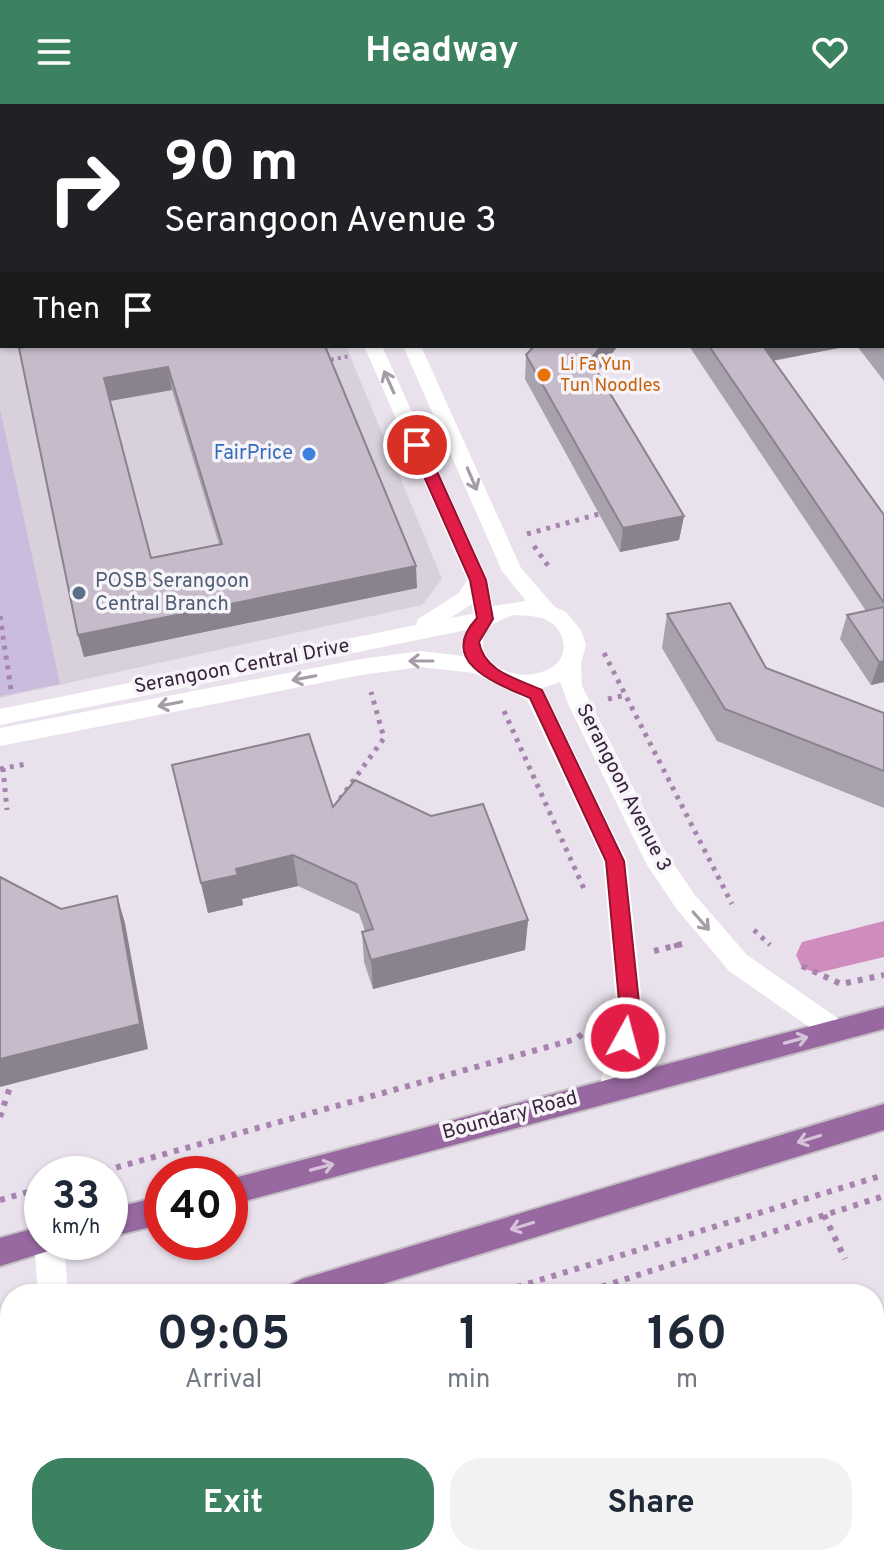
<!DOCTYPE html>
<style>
:root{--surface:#fff;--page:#f2f2f3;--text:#1f2937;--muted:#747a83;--accent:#3c8160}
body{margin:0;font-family:Overpass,sans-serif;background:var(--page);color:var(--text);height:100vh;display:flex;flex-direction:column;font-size:30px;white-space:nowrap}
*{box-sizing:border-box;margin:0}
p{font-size:26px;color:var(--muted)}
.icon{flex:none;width:44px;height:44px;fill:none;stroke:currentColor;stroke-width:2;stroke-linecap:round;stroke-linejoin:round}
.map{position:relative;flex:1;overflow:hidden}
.details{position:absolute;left:0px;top:1180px;width:884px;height:282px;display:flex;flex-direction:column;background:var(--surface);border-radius:32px 32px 0 0;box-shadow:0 2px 6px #0004}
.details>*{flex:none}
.hud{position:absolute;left:0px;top:0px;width:884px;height:244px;box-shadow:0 2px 6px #0004;background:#202124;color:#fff;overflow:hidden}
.speed{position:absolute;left:24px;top:1052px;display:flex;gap:16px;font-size:40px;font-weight:700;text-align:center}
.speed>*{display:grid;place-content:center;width:104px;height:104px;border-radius:50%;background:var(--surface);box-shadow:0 2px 6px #0004;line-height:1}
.speed small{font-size:20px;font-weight:400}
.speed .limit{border:12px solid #d22;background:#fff;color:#111}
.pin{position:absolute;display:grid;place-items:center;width:68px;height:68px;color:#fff;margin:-34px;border:4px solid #fff;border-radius:50%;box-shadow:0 2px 8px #0007}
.me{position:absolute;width:88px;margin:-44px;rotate:7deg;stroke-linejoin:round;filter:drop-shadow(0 0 6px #0008)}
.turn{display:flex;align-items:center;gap:28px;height:168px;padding:0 32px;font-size:36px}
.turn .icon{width:104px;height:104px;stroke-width:2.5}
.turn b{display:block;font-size:56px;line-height:68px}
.then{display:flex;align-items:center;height:76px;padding:0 32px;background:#0003;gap:16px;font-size:30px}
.eta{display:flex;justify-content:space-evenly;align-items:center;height:136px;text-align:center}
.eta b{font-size:48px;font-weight:700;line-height:56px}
.cta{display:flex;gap:16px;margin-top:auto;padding:16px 32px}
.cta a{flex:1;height:92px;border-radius:32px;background:var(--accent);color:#fff;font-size:32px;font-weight:700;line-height:92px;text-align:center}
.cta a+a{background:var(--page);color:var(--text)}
header{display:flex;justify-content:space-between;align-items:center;height:104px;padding:0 32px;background:var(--accent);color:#fff;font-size:36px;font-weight:700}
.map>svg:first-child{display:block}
.built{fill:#d8d1dc}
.green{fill:#c9bcdc}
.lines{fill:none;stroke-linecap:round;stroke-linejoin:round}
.canal{fill:#cf8dbd;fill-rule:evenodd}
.major-casing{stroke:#c4bdc4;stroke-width:4}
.path-far2{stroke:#a684ae;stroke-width:4;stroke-dasharray:3 4;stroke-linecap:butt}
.path-far1{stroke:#a684ae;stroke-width:5;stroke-dasharray:4 6;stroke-linecap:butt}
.path{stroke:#a684ae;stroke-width:6;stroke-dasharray:5 7;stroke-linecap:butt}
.minor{fill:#fff;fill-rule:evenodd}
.major{fill:#9869a0;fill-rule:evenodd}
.wall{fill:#a9a1ae;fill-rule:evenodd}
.shaded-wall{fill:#8a838d}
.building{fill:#c5bbca;stroke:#8a838d;stroke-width:2;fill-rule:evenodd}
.oneway{stroke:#a69ca7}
.oneway2{stroke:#d5c3da}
.route{fill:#e11d48;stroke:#92132f;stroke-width:2}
.food-dot{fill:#e8710a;stroke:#f6f3f9;stroke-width:3}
.shop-dot{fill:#3f7fe0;stroke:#f6f3f9;stroke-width:3}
.service-dot{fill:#5c6f8a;stroke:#f6f3f9;stroke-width:3}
.labels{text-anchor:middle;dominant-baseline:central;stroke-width:7;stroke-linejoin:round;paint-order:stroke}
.far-food-label{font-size:18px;fill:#c56008;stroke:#f6f3f9;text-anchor:start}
.shop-label{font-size:20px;fill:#366cbe;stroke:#f6f3f9;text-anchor:end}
.service-label{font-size:20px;fill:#4e5e75;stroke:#f6f3f9;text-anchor:start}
.street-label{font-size:20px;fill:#39233c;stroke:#f6f3f9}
</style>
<header><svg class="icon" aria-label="menu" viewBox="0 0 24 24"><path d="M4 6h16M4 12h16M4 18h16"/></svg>Headway<svg class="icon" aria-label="heart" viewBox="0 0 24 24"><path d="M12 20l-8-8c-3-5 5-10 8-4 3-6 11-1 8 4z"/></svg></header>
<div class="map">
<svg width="884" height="1461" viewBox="0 0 884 1461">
<rect width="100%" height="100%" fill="#e9e2ec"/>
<!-- built -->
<path class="built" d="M0,55L2,242H346L442,475L422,501L0,594Z"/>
<!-- green -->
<path class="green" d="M0,305L60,580L0,592Z"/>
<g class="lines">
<!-- canal -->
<path class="canal" d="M884,817V853L817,869L802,864L796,851L802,838Z"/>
<!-- major casing -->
<g class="major-casing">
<path id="major" d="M884,903V925L230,1101V1075Z
M884,1000V1026L350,1190H287L292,1180L302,1175Z
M162,1092V1120L110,1133V1105Z
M42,1122V1138H56L52,1146L0,1162V1134Z
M10,1255V1285L0,1288V1258Z"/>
</g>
<!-- path-far2 -->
<path class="path-far2" d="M324,257L350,252"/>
<!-- path-far1 -->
<path class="path-far1" d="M527,430L599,410
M534,442L549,463
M0,512L11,586
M604,549L732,800
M608,595L626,591
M504,607L585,787
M3,664L7,706
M0,665L26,660
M340,695L384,634L371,588
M754,826L770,841
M674,842L683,840"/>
<!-- path -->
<path class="path" d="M654,847L682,840
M802,862L841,880L884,871
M0,1013L11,980
M93,1070L576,935L592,922
M0,1096L42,1084
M824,1111L845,1155
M494,1190L884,1071
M579,1190L884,1092
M0,1365L10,1375
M22,1452V1461
M140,1452V1461"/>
<!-- minor -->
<path class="minor" d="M364,242H382L488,476L493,502L526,497L502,467L403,242H421L521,464L555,503L566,508L581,526L586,541L581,559L582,582L665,747L694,790L747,851L843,918L847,926L843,934L834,938L825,934L729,867L676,804L647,761L569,602L560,578L543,584L627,757L643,908L627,985L623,994L613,997L603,994L599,985L617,908L603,757L527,596L474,569L421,563L361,571L0,642V624L361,555L421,547L463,552L461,543L466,526L0,621V605L416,521L418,515L459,489L467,476ZM472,500L473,510L450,514ZM514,511C526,512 540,511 550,518C567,529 569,554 551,564C500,591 448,529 514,511Z
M42,1127V1138H64L68,1190H38L34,1138Z
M49,1452H81L82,1461H48Z"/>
<!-- major -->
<use href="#major" class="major"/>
</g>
<!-- wall -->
<path class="wall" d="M884,20V277L857,242H882V21Z
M32,242H325L417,484L84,553L78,531ZM172,286L219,440L151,454L110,297Z
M689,242H849L773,257L884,411V578L871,581L840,535L847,511L866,507Z
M526,251L597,268L684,412L679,436L620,448L525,275Z
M667,510L766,564L884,609V704L717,637L662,544Z
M172,661L333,703L528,816L525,846L373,885L364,858L362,828L365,827L359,810L298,782L242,795L243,801L208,809Z"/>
<!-- shaded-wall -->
<path class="shaded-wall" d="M2,186V210H0V187Z
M601,242H618L588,280L590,256Z
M758,242H849L754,260Z
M168,263L172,286L109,297L104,274Z
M684,412L679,436L620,448L623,424Z
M416,462L417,484L84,553L78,531Z
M884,557V578L871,581L879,558Z
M293,751L298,782L242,795L243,801L208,809L201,779L236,765Z
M117,792L125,819L148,945L0,983V955Z
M528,816L525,846L373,885L371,856Z
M884,1338V1352L874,1355V1342Z"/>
<!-- building -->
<path class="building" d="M417,0H468L467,2H416Z
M574,0H624L623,2H573Z
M884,20V179L882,177V21Z
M0,71H2V139H0Z
M0,144L2,154V186L0,187Z
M882,182H884V244L882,242Z
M32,242H325L416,462L78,531L19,244ZM168,263L222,440L151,454L104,274Z
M534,242H601L590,256L684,412L623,424L526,251Z
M709,242H763L884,411V499Z
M730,499L766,564L884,609V667L725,605L667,510Z
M884,503V557L879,558L847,511Z
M309,630L333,703L355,676L431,712L483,700L528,816L371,856L362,828L373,825L356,780L293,751L236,765L238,771L201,779L172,661Z
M0,773L61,805L117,792L140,920L0,955Z
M884,1216V1338L874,1342V1219Z
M315,1452H581L584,1461H317Z"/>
<!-- one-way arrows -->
<defs><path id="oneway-shaft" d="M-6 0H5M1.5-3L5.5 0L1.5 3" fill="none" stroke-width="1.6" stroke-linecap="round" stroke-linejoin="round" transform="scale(2)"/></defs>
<g class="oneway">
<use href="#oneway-shaft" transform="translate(389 278) rotate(-114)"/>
<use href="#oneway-shaft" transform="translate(472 375) rotate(67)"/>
<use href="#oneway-shaft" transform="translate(421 557) rotate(180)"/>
<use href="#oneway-shaft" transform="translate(304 574) rotate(169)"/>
<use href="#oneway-shaft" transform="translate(170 600) rotate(169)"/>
<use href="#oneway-shaft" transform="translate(701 817) rotate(49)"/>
</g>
<g class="oneway2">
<use href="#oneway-shaft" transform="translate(796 936) rotate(-15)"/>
<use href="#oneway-shaft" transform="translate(809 1035) rotate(163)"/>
<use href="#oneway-shaft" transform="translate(322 1063) rotate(-15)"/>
<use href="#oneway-shaft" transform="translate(522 1122) rotate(163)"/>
</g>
<!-- route -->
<path class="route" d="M417,336L425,341L486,476L493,515L479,538C484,568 518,575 542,586L624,757L640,908L632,940L625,943L617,940L615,934L620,908L606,757L530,594C497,580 436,558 477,514L470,476L410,341Z"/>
<!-- markers -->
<circle class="food-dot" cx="544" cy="271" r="8"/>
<circle class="shop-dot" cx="309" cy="350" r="8"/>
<circle class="service-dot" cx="79" cy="489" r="8"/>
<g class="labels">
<!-- far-food labels -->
<g class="far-food-label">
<text x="560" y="261">Li Fa Yun<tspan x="560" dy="21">Tun Noodles</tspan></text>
</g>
<!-- shop labels -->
<g class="shop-label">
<text x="293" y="350">FairPrice</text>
</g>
<!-- service labels -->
<g class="service-label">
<text x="95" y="478">POSB Serangoon<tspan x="95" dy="23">Central Branch</tspan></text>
</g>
<!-- street labels -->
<g class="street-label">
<text transform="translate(242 563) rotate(-11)">Serangoon Central Drive</text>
<text transform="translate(623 684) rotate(63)">Serangoon Avenue 3</text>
<text transform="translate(510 1012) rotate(-15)">Boundary Road</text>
</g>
</g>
</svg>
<div class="speed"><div>33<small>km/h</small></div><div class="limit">40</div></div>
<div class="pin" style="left:417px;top:341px;background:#d93025"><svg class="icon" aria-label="arrive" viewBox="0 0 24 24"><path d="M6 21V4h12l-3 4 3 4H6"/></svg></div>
<svg class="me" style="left:625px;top:934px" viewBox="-20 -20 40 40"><circle r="17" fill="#e11d48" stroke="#fff" stroke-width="3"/><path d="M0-11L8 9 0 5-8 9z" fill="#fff"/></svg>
<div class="hud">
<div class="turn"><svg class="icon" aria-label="right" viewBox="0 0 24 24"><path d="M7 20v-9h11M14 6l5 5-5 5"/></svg><div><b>90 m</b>Serangoon Avenue 3</div></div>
<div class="then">Then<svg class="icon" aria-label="arrive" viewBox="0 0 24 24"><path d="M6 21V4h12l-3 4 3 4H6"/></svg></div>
</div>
<section class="details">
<div class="eta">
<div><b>09:05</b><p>Arrival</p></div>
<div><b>1</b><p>min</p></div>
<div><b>160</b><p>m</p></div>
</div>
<div class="cta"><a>Exit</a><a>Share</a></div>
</section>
</div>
